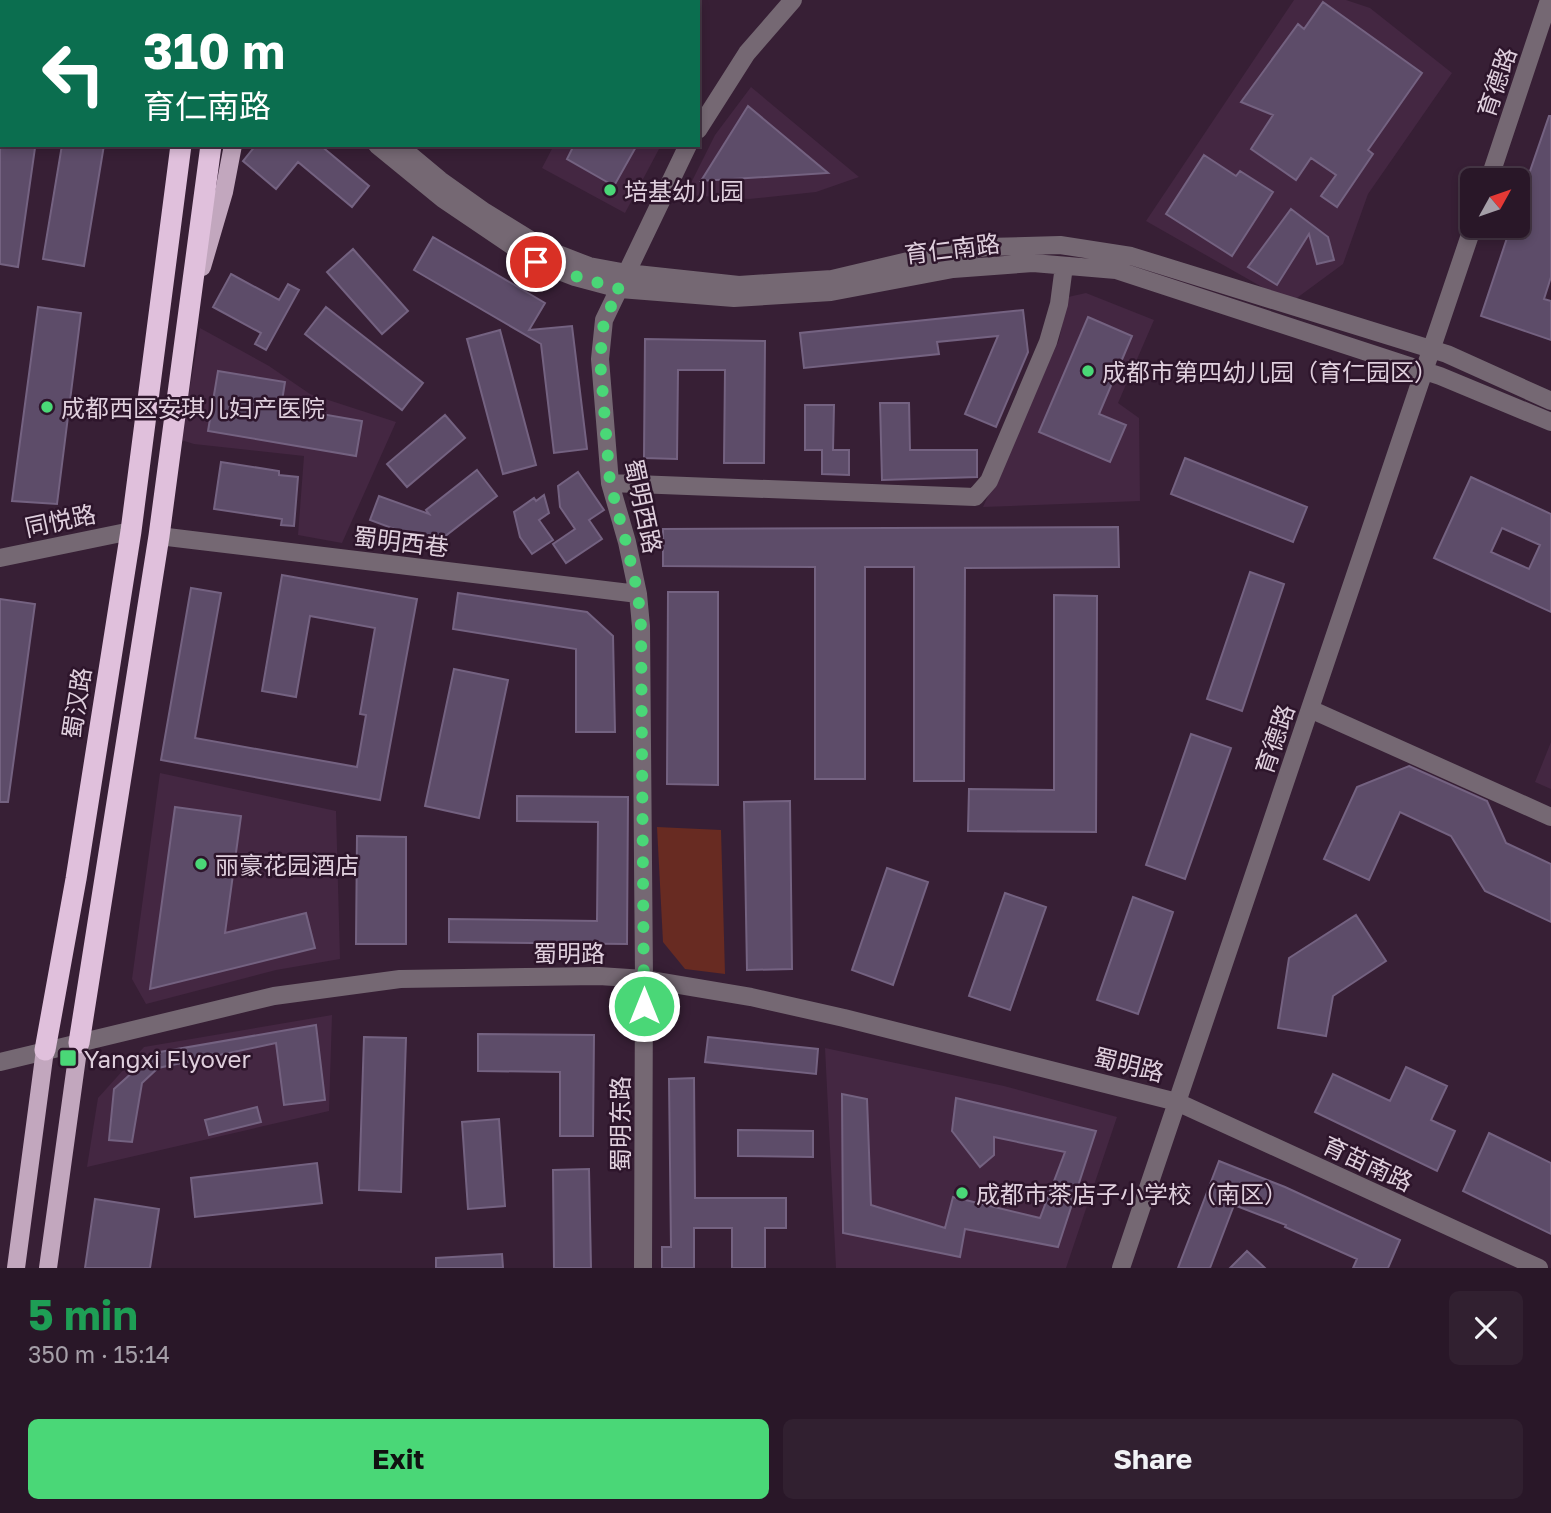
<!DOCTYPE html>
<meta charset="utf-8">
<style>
:root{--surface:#291728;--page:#312030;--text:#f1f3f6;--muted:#a59fa8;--line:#453645;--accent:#4ad777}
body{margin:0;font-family:"Golos Text","Noto Sans SC",sans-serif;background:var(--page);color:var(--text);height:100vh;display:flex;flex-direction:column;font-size:26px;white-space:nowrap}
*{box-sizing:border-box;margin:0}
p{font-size:23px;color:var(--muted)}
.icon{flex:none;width:38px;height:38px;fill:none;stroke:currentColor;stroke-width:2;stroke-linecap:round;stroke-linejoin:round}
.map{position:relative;height:1268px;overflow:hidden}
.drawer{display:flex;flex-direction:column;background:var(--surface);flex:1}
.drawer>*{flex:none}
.guide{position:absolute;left:0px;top:0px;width:700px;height:147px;box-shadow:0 4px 10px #0003,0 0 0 2px var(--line);background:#0b6e4f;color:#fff;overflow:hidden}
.needle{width:46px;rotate:50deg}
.fabs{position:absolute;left:1460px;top:168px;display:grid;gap:14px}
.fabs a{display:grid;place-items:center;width:70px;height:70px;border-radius:10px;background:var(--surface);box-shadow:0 4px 10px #0003,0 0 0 2px var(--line);font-size:35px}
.pin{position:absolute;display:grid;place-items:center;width:60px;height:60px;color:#fff;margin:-30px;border:4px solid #fff;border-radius:50%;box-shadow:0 2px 7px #0007}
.me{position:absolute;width:77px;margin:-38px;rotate:0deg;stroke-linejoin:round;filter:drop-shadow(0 0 5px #0008)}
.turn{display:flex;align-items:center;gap:24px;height:147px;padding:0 28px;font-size:32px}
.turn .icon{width:91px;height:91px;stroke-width:2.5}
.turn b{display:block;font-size:49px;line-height:60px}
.round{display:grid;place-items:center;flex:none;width:74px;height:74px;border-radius:10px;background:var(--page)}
.overview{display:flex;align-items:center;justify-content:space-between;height:119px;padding:0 28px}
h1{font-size:42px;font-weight:700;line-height:52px;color:#1e9e55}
.button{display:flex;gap:14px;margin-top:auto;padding:14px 28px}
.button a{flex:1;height:80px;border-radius:10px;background:var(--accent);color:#111;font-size:28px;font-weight:700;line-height:80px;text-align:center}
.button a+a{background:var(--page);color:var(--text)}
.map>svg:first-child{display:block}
.built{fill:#442742}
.green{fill:#682b22}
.building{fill:#5d4c69;stroke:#746281;stroke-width:2;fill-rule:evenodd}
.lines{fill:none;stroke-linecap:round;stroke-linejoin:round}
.minor{stroke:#756873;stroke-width:18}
.major{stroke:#c2a7be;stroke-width:18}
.highway{stroke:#e0c0dc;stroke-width:21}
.route{stroke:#4ad777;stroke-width:12;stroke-dasharray:0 21.6}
.poi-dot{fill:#4ad777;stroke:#2d152b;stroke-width:2.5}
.labels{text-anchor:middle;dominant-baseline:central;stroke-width:5;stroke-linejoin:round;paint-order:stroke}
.street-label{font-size:24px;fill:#dfcfdd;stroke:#2d152b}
.poi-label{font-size:24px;fill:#dfcfdd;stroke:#2d152b;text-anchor:start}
</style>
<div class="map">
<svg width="1551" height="1268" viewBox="0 0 1551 1268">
<rect width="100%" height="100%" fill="#371f35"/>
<!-- built -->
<path class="built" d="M1294,0H1346L1370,8L1452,73L1368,194L1343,264L1290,303L1146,221Z
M751,87L859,177L816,192L749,199L685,195L715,135Z
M554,145H651L659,149L625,213L542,168Z
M1086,293L1154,320L1118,403L1139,418L1140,501L983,507L1059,340L1068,297Z
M200,328L269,366L310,394L396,422L342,543L298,535L304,456L194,444L181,440Z
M1551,742V789L1535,782Z
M160,773L336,811L340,959L276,970L146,1004L132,979Z
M332,1015L329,1111L87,1167L98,1098L144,1047Z
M825,1048L1004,1086L1117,1117L1066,1268H836Z"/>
<!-- green -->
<path class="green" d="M657,827L721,830L725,974L685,969L663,942Z"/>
<!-- building -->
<path class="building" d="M1323,2L1422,73L1368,150L1373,154L1337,207L1321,196L1336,175L1311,158L1296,180L1251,149L1273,115L1241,102L1298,24L1304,29Z
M748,106L828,173L701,181Z
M1549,116H1551V277L1544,299L1551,301V340L1481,316L1511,226H1517V209Z
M0,145L35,148L18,267L0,264Z
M62,145H104L84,266L43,259Z
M256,145H320L369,186L352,207L298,162L276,189L243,161Z
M574,145H637L614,186L567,159Z
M1204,155L1236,176L1240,171L1273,192L1232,256L1166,214Z
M1291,209L1328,237L1334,260L1317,264L1309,234L1277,285L1248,267Z
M433,237L545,303L529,330L572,326L587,449L554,453L541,344L414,270Z
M353,249L408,311L382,334L327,272Z
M231,274L279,300L288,284L299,290L266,350L255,344L261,333L213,307Z
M38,307L81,313L57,504L12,501Z
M326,307L423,383L402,410L305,334Z
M1023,310L1028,352L996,427L965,414L998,336L937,342L939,354L804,368L800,333Z
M1088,317L1132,336L1099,414L1126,425L1110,462L1039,432Z
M500,330L536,465L503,474L467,339Z
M645,339L765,341L764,463H724L725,370H678L677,459L644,458Z
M218,371L285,382L281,407L362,421L356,456L208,431Z
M880,403H909L910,450H977V477L882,480Z
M805,405H834L833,450H849V475L822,474V450H805Z
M445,415L465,438L407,487L387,464Z
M1185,458L1307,507L1293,542L1171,494Z
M221,462L279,471V475L298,477L294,526L281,525L282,519L214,509Z
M477,470L497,496L435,544L370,520L379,496L429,514L426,510Z
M578,472L604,510L589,520L602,539L566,563L553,544L575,529L560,507L558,486Z
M1471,477L1551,514V612L1434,558ZM1502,528L1540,545L1529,569L1491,552Z
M544,495L549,513L539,520L553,540L532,554L520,537L514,512L534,498L536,501Z
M1118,527L1119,567L965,568L964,781H914V567H865V779H815V567L663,566V529Z
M1250,572L1284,584L1242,711L1207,699Z
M282,575L417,599L380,800L161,760L191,588L221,593L195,738L357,767L366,715L360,714L375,628L310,616L296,697L262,691Z
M668,592H718V785L667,784Z
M458,593L587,612L613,636L615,732H576V649L453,629Z
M1054,595L1097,596L1096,832L968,831L969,789L1054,790Z
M0,599L35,604L8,802H0Z
M454,669L508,680L479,818L425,806Z
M1191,734L1231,748L1185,879L1146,865Z
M1409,766L1487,801L1506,843L1551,864V922L1485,891L1451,836L1400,812L1369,880L1324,859L1357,787Z
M517,796L628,797L627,944L449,942V919L597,921L598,822L517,821Z
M790,801L792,969L747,970L744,802Z
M175,807L241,816L225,933L306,913L315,948L150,989Z
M357,836L406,837V944H356Z
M887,868L928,882L893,985L852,970Z
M1005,893L1046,907L1010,1010L969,996Z
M1133,897L1173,912L1138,1014L1097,1000Z
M1356,915L1386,961L1333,996L1326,1036L1278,1028L1289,958Z
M316,1025L325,1100L284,1105L276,1043L158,1068L142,1083L132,1142L109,1140L114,1089L154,1053Z
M478,1034L594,1035L593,1136H560V1072L478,1071Z
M364,1037L406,1038L401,1192L359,1190Z
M708,1037L818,1049L816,1074L705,1062Z
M1406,1067L1447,1086L1431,1120L1455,1131L1437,1171L1315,1112L1333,1074L1390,1101Z
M694,1078L695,1198H786V1228H765V1268H732V1228H694V1268H662V1247H671L669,1079Z
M842,1094L867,1099L871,1205L945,1228L953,1197L1040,1218L1065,1152L994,1137V1155L980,1167L952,1131L956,1098L1096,1131L1058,1247L965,1229L960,1257L843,1233Z
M257,1107L261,1122L209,1135L205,1120Z
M499,1119L505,1206L468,1209L462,1122Z
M738,1130L813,1131V1157L738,1156Z
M1489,1133L1551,1163V1234L1463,1191Z
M1219,1161L1285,1187L1400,1240L1388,1268H1353L1357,1259L1285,1227L1286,1225L1234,1205L1210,1268H1178Z
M317,1163L322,1203L195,1217L191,1178Z
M589,1169L591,1268H554L553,1170Z
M95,1199L159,1209L150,1268H85Z
M1247,1251L1265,1268H1230Z
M502,1254L503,1268H436V1258Z"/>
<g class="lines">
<!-- minor -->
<path class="minor" d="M155,0V2
M0,40H2
M698,130L747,53L793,0
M377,145L443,199L536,262L575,277L620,289L734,298L831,292L953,269L1033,263L1116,270L1440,376L1551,422
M398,145L440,180L485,212L545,249L589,266L627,273L739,285L832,279L925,257L986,247L1060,245L1131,256L1447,354L1551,401
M1489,180L1549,0
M610,483L975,497L989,481L1048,342L1059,304L1064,266
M159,536L638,594
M0,558L131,531
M1310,709L1551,817
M0,1062L274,996L400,979L599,976L644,979L751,997L844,1018L1177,1102L1539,1268
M643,1268L644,979L641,626L638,594L627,542L610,483L600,359L604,320L688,145
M1121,1268L1473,226"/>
<!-- major -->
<path class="major" d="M261,2V0
M202,267L224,192L233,145
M16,1268L45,1050
M48,1268L79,1043"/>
<!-- highway -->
<path class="highway" d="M202,2V0
M241,2L242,0
M79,1043L159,536L211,145
M45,1050L76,879L131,531L181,145"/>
</g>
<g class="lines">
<!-- route -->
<path class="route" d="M536,262L575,276L620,289L604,320L600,359L610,483L626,542L638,594L641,626L644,1006"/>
</g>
<!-- markers -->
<g class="poi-dot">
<circle cx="610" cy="190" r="7"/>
<circle cx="1088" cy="371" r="7"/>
<circle cx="47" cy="407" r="7"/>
<circle cx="201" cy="864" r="7"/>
<rect x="59" y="1049" width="18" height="18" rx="3.5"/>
<circle cx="962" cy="1193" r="7"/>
</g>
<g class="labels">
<!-- street labels -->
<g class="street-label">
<text transform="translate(1496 82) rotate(-71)">育德路</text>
<text transform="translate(952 248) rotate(-7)">育仁南路</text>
<text transform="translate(644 506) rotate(78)">蜀明西路</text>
<text transform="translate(60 520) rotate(-12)">同悦路</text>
<text transform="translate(401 541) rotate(7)">蜀明西巷</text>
<text transform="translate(76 703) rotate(-81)">蜀汉路</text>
<text transform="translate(1274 739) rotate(-71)">育德路</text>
<text x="569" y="952">蜀明路</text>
<text transform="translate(1129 1064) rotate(14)">蜀明路</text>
<text transform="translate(619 1124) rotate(-90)">蜀明东路</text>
<text transform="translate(1368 1163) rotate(25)">育苗南路</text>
</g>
<!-- poi labels -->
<g class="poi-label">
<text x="624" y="190">培基幼儿园</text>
<text x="1102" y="371">成都市第四幼儿园（育仁园区）</text>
<text x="61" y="407">成都西区安琪儿妇产医院</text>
<text x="215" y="864">丽豪花园酒店</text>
<text x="84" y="1058">Yangxi Flyover</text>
<text x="976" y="1193">成都市茶店子小学校（南区）</text>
</g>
</g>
</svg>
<div class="fabs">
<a><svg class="needle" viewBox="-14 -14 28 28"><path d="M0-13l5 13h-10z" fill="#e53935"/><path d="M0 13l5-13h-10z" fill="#a59fa8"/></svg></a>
</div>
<div class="pin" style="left:536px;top:262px;background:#d93025"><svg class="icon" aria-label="arrive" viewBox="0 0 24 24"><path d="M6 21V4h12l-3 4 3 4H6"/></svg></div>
<svg class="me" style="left:644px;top:1006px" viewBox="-20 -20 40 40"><circle r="17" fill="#4ad777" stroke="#fff" stroke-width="3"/><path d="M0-11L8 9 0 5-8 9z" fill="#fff"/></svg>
<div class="guide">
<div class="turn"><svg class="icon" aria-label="left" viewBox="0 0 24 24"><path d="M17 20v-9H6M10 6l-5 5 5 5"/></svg><div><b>310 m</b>育仁南路</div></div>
</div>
</div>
<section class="drawer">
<div class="overview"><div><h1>5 min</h1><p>350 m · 15:14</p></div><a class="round"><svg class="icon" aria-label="close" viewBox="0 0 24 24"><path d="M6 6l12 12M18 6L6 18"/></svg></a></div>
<div class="button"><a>Exit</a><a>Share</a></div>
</section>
